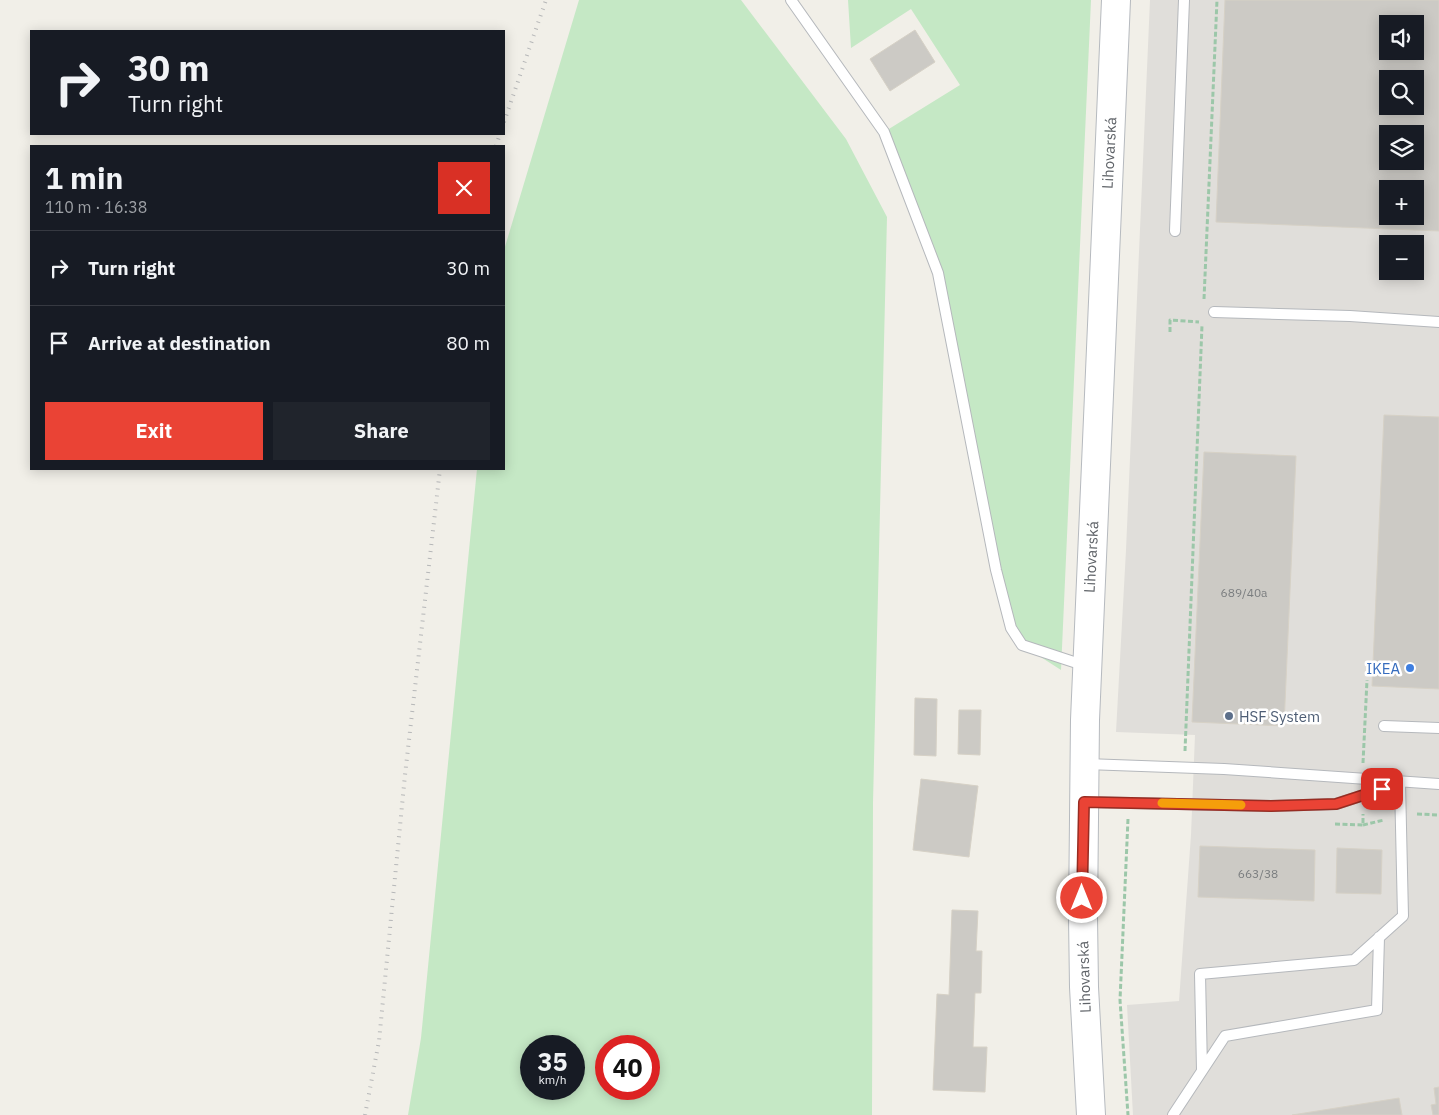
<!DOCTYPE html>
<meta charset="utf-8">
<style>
:root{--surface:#171b24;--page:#20242c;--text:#f1f3f6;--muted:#9ea1a6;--line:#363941;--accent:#ea4335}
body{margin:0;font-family:"IBM Plex Sans",sans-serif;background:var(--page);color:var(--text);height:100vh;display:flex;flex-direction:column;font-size:19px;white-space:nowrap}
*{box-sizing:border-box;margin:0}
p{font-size:16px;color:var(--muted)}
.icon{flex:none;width:28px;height:28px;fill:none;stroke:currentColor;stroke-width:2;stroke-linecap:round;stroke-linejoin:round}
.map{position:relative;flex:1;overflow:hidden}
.side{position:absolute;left:30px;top:145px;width:475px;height:325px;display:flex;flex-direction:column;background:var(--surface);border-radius:0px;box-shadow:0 2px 12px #0003}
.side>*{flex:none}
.top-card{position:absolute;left:30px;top:30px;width:475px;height:105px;border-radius:0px;box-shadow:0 2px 12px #0003;background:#171b24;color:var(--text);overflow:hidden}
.buttons{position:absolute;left:1379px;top:15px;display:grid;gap:10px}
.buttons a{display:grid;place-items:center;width:45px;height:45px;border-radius:0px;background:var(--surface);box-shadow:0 2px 12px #0003;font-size:25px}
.speed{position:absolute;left:520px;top:1035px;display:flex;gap:10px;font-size:25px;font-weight:700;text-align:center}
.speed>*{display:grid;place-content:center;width:65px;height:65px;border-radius:50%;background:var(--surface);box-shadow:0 2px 12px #0003;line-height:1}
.speed small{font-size:12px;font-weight:400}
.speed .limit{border:8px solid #d22;background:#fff;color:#111}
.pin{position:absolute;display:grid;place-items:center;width:42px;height:42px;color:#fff;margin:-21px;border-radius:10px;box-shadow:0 2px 8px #0006}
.me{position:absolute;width:55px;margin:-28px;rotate:0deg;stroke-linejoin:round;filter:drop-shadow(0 0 4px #0008)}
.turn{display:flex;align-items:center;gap:18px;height:105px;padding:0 15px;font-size:22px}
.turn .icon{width:65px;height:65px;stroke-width:2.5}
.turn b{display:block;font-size:35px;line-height:42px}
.round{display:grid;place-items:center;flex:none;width:52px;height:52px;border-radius:0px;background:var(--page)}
.head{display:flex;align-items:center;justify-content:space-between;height:85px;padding:0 15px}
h1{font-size:30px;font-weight:700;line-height:38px}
.button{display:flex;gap:10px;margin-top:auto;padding:10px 15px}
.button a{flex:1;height:58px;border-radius:0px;background:var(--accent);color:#fff;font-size:20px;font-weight:700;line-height:58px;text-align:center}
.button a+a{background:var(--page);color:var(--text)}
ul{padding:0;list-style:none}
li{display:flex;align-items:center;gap:15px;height:75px;padding:0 15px;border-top:1px solid var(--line)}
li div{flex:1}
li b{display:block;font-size:19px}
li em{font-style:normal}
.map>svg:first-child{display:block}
.industrial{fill:#e0deda;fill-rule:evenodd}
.green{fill:#c5e8c5;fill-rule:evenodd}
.building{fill:#cccac5;stroke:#d6d1c6;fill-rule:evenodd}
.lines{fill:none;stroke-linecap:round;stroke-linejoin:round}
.lane-casing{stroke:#b5b8bc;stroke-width:12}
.secondary-casing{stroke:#b6babf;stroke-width:30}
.path{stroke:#9cc7a9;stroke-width:3;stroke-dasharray:5 2.5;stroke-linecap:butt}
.lane{stroke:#fff;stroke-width:10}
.secondary{stroke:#fff;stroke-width:28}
.rail{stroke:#b6b7b8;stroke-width:4;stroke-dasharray:1 6;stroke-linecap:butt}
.route-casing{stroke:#982c22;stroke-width:12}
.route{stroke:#ea4335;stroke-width:9}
.slow{stroke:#f59e0b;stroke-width:9}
.shop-dot{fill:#3f7fe0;stroke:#fff;stroke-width:2}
.service-dot{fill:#5c6f8a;stroke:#fff;stroke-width:2}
.labels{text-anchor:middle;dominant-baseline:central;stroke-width:5;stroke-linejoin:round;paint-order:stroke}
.number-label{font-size:12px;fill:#7a7d7f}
.street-label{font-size:15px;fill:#5f6368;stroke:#fff}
.shop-label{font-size:15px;fill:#366cbe;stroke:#fff;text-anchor:end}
.service-label{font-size:15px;fill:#4e5e75;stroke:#fff;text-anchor:start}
</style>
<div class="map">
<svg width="1439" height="1115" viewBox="0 0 1439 1115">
<rect width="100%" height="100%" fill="#f1efe8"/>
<!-- industrial -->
<path class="industrial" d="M1150,0H1439V1115H1133L1127,1005L1179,1001L1191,835L1195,735L1116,732L1126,550ZM1388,24H1415V51H1388ZM1388,79H1415V106H1388ZM1388,134H1415V161H1388ZM1388,189H1415V216H1388ZM1388,244H1415V271H1388Z"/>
<!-- green -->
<path class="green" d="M579,0H741L846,139L887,217L873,803L872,1115H408L421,1038L477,469H504V250ZM531,1046H574V1089H531ZM606,1046H649V1089H606Z
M848,0H1091L1061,670L1022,645L1011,628L938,273L884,132L960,85L911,9L851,48Z"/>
<!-- building -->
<path class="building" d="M1225,0H1439V231L1216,222ZM1388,24H1415V51H1388ZM1388,79H1415V106H1388ZM1388,134H1415V161H1388ZM1388,189H1415V216H1388Z
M915,30L935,62L890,91L870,59Z
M1384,415L1439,417V689L1372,686Z
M1204,452L1296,456L1284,726L1192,722Z
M915,698L937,699L936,756L914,755Z
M959,710H981L980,755L958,754Z
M921,779L978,786L969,857L913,850Z
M1200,846L1315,850L1314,901L1198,897Z
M1337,848L1382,850L1381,894L1336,893Z
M952,910L978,911L976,951H982L981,993H975L973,1047H987L985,1092L933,1090L937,994L949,995Z
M1439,1087V1115H1433L1431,1105L1436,1104L1434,1088Z
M1399,1098L1402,1115H1292Z"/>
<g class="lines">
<!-- lane casing -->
<g class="lane-casing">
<path id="lane" d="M791,0L884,132L938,273L996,570L1011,628L1022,645L1086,666
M1175,231L1184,0
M1214,312L1350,316L1439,322
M1384,726L1439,728
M1086,764L1224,769L1439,784
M1085,802L1271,806L1336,804L1395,785
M1202,1070L1200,974L1354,960L1403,916L1400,783
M1173,1115L1225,1036L1377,1010L1379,937"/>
</g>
<!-- secondary casing -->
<g class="secondary-casing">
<path id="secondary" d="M1091,1115L1084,987L1083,917L1085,720L1116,0"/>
</g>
<!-- path -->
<path class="path" d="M1204,299L1217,0
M1170,332V320L1199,322
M1185,751L1202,325
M1363,763L1367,680
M1417,814L1439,815
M1128,819L1120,1000L1128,1115
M1335,824L1363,825V814
M1363,825L1384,820"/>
<!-- lane -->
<use href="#lane" class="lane"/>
<!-- secondary -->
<use href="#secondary" class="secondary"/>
<!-- rail -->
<path class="rail" d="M504,122L546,0
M496,146L500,134
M365,1115L379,1041L405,775L440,469"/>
</g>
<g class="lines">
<!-- route casing -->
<g class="route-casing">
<path id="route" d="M1082,898L1084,802L1271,806L1336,804L1382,789"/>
</g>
<!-- route -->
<use href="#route" class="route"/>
<!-- slow -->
<path class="slow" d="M1162,803L1241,805"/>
</g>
<!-- markers -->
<circle class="shop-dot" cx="1410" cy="668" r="5"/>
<circle class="service-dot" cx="1229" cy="716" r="5"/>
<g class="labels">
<!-- number labels -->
<g class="number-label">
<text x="1244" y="592">689/40a</text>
<text x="1258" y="873">663/38</text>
</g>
<!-- street labels -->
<g class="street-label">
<text transform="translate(1109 153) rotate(-87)">Lihovarská</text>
<text transform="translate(1091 557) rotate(-87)">Lihovarská</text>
<text transform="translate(1084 977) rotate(-92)">Lihovarská</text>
</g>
<!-- shop labels -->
<g class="shop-label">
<text x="1400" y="668">IKEA</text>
</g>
<!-- service labels -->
<g class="service-label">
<text x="1239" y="716">HSF System</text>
</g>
</g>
</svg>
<div class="buttons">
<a><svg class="icon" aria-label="sound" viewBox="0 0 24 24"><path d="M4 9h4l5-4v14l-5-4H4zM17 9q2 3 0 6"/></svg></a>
<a><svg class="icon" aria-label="search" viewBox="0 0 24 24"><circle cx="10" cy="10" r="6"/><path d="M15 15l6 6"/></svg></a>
<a><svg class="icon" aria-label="layers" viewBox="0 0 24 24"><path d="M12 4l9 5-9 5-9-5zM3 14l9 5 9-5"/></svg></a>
<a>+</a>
<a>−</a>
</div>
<div class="speed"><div>35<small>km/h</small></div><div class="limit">40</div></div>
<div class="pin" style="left:1382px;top:789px;background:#d93025"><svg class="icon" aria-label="arrive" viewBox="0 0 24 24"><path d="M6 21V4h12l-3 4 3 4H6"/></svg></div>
<svg class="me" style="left:1082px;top:898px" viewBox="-20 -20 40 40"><circle r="17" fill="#ea4335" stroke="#fff" stroke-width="3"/><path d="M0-11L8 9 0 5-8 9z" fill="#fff"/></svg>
<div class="top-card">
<div class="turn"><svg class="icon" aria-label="right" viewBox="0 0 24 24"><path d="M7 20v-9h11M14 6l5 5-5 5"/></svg><div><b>30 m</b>Turn right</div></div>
</div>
<section class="side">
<div class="head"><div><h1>1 min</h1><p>110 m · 16:38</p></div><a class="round" style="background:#d93025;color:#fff"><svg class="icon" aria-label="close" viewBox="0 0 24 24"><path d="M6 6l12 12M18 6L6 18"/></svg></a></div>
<ul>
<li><svg class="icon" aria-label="right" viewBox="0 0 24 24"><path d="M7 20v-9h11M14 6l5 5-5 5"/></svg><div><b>Turn right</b></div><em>30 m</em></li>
<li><svg class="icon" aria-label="arrive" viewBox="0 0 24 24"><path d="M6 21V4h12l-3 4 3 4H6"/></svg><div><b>Arrive at destination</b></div><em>80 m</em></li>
</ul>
<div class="button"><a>Exit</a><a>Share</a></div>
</section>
</div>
